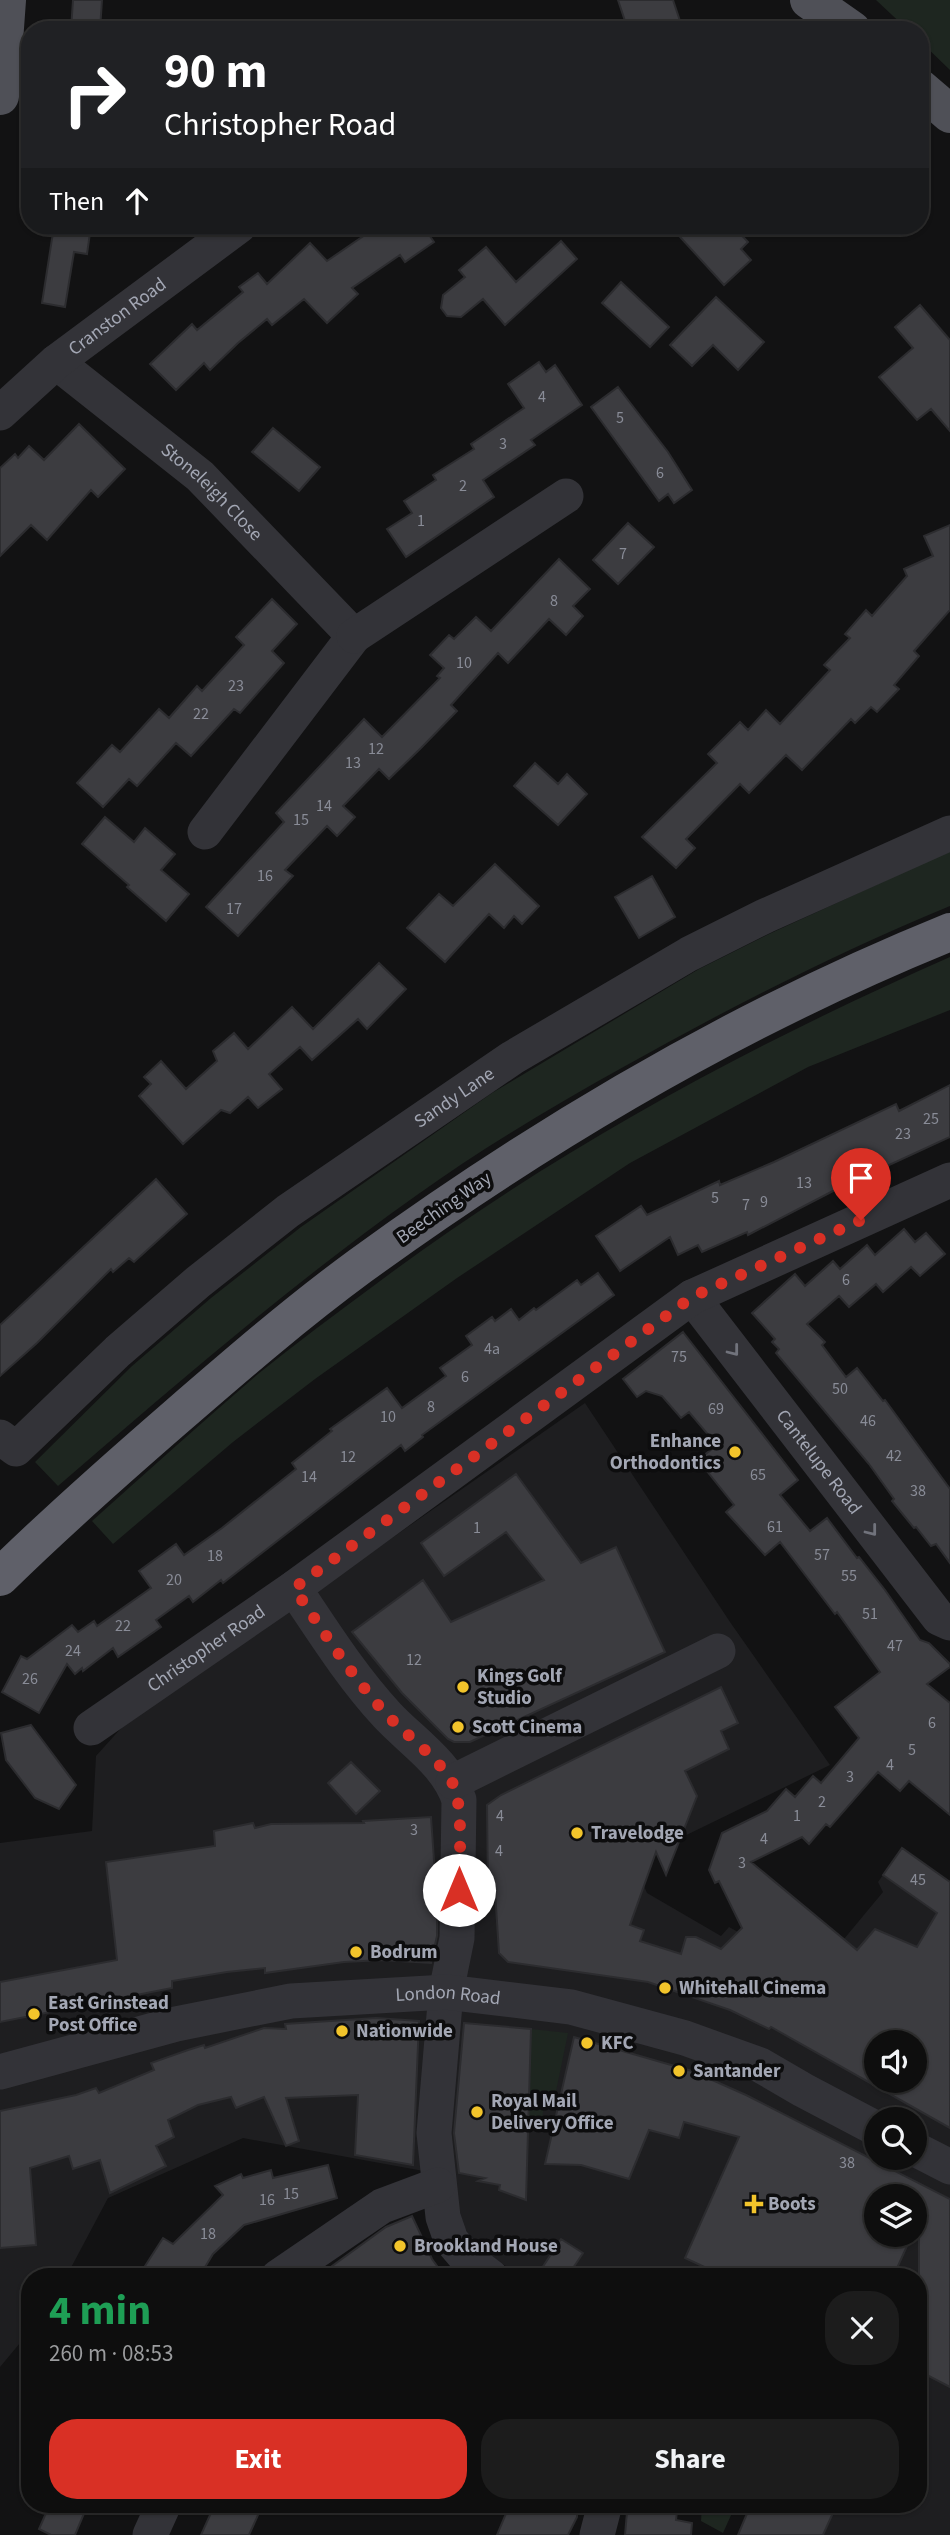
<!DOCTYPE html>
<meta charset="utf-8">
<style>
:root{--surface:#0e0e0e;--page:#1c1c1c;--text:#f1f3f6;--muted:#9b9c9e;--line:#2e2e2e;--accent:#d93025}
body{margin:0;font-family:"Source Sans 3",sans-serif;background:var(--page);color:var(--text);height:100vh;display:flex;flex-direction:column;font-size:26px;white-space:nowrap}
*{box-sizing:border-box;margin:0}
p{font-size:23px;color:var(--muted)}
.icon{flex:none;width:38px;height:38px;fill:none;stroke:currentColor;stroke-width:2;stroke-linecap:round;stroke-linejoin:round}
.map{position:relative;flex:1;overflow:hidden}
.drawer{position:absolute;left:21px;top:2268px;width:906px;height:245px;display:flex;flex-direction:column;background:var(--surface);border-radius:28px;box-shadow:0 2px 5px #0004,0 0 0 2px var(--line)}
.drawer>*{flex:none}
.hud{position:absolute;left:21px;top:21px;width:908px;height:214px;border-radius:28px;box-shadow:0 2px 5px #0004,0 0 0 2px var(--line);background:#202124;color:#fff;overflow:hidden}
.tools{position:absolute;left:864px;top:2030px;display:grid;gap:14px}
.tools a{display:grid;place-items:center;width:63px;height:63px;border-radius:50%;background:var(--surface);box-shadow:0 2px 5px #0004,0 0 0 2px var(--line);font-size:35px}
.pin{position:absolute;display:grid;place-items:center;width:60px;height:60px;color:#fff;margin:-72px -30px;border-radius:50% 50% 50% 0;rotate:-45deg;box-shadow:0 0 7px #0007}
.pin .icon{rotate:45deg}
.me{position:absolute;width:77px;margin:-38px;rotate:0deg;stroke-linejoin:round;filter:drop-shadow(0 0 5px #0008)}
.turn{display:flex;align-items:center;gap:24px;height:147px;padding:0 28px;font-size:32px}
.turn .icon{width:91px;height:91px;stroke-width:2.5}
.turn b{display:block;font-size:49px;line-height:60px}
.then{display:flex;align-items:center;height:66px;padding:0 28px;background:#0003;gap:14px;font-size:26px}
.round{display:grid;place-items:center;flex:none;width:74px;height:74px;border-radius:28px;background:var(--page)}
.summary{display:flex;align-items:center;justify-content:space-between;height:119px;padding:0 28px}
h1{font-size:42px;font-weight:700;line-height:52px;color:#1e9e55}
.cta{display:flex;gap:14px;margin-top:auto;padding:14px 28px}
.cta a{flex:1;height:80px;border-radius:28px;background:var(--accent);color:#fff;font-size:28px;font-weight:700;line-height:80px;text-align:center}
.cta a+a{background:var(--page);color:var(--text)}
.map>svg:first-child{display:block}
.built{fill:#1e1e20;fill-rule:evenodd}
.green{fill:#1e2620}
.building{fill:#3c3c40;stroke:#2c2c2f;stroke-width:2;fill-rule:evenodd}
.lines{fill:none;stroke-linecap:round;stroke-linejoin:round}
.minor{stroke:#333338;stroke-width:35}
.major{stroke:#4f5057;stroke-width:38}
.highway{stroke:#5f6069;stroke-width:38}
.oneway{stroke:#71737c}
.route{stroke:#d93025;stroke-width:12;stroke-dasharray:0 21.6}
.poi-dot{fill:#f2c42b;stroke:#0d0d0e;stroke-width:2.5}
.labels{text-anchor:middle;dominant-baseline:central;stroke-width:7;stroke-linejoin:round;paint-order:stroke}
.number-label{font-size:16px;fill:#898c97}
.street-label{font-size:19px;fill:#a3a7b4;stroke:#0d0d0e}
.poi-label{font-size:19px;font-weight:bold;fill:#a3a7b4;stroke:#0d0d0e;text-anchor:start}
</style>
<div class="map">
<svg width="950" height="2535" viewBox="0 0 950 2535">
<rect width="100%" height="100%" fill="#121213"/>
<!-- built -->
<path class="built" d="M585,1403L730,1622L830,1765L633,1861L647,1893L721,1936L729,1927L738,1932L773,1894L778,1897L784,1889L844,1939L883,1892L878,1882L902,1848L950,1882V2535H823L837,2504H919V2277H522L479,2248L465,2229L456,2207L451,2176L243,2138L108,2198L66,2277H30V2331L0,2367V1843L92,1831L96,1756L123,1726ZM877,2042H915V2081H877ZM877,2119H915V2158H877ZM877,2196H915V2235H877Z"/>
<!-- green -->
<path class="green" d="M876,0H950V70L921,42L920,30H908Z
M950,851V906C839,952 732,1006 627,1065C555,1105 484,1147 417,1195C290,1285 175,1385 58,1486L35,1462L132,1366L211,1298L301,1227L492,1093L699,969L769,934Z
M950,957V1010L808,1067L630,1163L457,1278L315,1379L233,1442L113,1544L92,1521C147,1472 202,1422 258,1374C295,1344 334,1315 372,1287C550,1153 746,1047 950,957Z
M531,2029L568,2033L553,2106H544L541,2125H527Z
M702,2504H736L723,2533L701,2521Z"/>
<!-- building -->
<path class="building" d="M73,0H102L100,30H71Z
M618,0H673L680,21H661L635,30H628Z
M54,226H91L87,254L74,252L65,307L42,303Z
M378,226H423L434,242L405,262L400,255L352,288L358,294L327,323L304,299L272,325L267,319L238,343L210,370L204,363L176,390L150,364L192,324L197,330L243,292L239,287L258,273L267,284L310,243L327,261Z
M670,226H733L748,242L741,249L751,260L724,285Z
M561,241L577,259L505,325L483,299L461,317L447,316L441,308L443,295L465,277L459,270L486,247L516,282Z
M621,282L669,327L650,347L602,303Z
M716,297L764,342L738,370L713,345L692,366L670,345Z
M920,305L950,340V431L931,409L917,420L879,377L913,348L895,327Z
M539,362L546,372L555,365L582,405L531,440L535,445L483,480L494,497L406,557L387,529L412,513L404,501L436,480L433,475L474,449L471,444L524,408L508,384Z
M618,387L668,452L692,490L674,503L668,494L659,501L591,407Z
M79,424L125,469L98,497L91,490L47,540L31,525L0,556V468L15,454L18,458L29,446L44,460Z
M273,428L320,467L299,491L252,452Z
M628,523L654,547L618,584L593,560Z
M950,525V610L914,651L919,656L894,685L899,689L877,712L871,707L855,723L851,719L802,770L786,755L749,793L740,784L686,839L695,848L676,868L642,837L717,763L708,754L740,722L748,730L766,710L780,724L830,670L824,665L850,638L845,634L866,610L872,616L907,576L904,569L933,556L924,536Z
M559,559L590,589L573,606L583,616L566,635L549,619L508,663L498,653L451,705L457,711L421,748L389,779L379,769L343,806L355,817L337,836L327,826L285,870L293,876L238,936L206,907L284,822L276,813L364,719L382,737L440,678L437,676L444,668L430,655L449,635L454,639L476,617L491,631Z
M272,599L297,624L272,651L284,663L240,713L234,709L191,756L176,743L137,786L129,779L103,807L77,783L112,745L120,752L159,709L169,718L197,686L202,691L244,645L236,637Z
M535,763L558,784L567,774L587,794L558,825L514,786Z
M105,817L134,842L145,828L175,854L161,870L189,894L166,921L127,887L129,885L82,844Z
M495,864L539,906L522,924L514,916L504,928L489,914L445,962L407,928L439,894L453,906Z
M652,876L675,917L639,938L615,897Z
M379,963L406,989L367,1029L358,1019L312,1060L300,1047L269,1074L282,1089L258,1108L248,1097L230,1113L221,1110L183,1144L139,1096L151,1084L144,1077L161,1061L186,1089L217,1061L213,1051L234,1033L248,1049L292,1007L313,1029Z
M950,1085V1137L835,1190L748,1235L747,1232L702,1252L698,1245L678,1255L670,1237L620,1271L596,1236L641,1206L647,1215L719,1181L720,1185L774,1162L896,1104L899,1111Z
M156,1179L187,1214L134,1262L129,1258L113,1272L111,1269L37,1343L0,1376V1325Z
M904,1229L915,1242L926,1233L945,1254L920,1276L911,1267L883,1292L876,1284L849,1307L839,1296L807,1324L825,1342L822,1345L846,1377L857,1368L883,1401L885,1400L950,1489V1563L936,1544L931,1546L916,1527L914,1528L892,1501L894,1499L869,1464L776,1353L779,1349L772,1342L775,1339L752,1313L795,1274L805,1286L833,1261L840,1269L867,1245L875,1255Z
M598,1273L614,1295L422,1435L423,1437L405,1451L401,1445L223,1583L221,1580L193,1602L189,1596L156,1620L161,1627L118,1657L113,1648L83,1671L82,1668L75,1674L67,1664L39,1713L2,1692L21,1656L27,1659L72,1625L78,1632L94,1621L97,1626L151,1588L139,1571L176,1544L184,1555L222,1528L296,1469L292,1463L332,1431L330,1429L387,1388L402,1408L446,1376L440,1368L472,1345L466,1336L492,1317L495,1321L511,1309L519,1320L534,1308L536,1310L577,1280L581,1285Z
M683,1332L798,1480L780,1495L810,1531L827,1518L857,1558L859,1557L885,1590L920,1640L929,1643L950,1664V1667L927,1684L950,1703V1815L909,1781L900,1791L878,1772L830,1827L826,1824L809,1844L802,1837L751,1862L857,1950L875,1929L917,1947L937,1913L883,1875L902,1848L950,1882V2128L771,2027L769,2029L730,2010L648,1982L508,1962L499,1953L495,1891L488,1890L487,1805L501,1795L721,1687L738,1723L721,1731L729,1749L685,1771L697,1796L666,1875L656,1852L630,1925L644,1930L640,1941L681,1954L686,1937H696L721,1949L742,1928L719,1881L715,1883L709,1870L722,1833L767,1811L786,1789L795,1797L813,1776L821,1783L859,1738L835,1707L880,1672L837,1612L835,1614L780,1542L765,1555L726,1512L734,1505L698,1460L717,1445L689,1412L681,1418L662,1396L646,1391L637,1397L623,1379ZM877,2042H915V2081H877Z
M516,1474L581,1563L616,1547L665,1652L470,1742H454L448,1739L402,1693L352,1632L423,1580L451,1622L544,1580L506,1532L444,1576L421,1543Z
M31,1725L76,1785L59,1809L35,1798L6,1760L1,1733Z
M351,1762L380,1791L356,1814L328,1783Z
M431,1817L437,1903V1936L431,1963L383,1960L344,1962L265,1973V1968L227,1972L172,1981V1988L0,2022V1982L117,1960L106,1862L215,1846L214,1831L253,1823L255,1828L271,1824L364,1823L363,1821Z
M376,2018L419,2021L413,2165L355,2155L358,2095L286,2098L299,2141L286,2146L264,2097L236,2108L231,2097L198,2105L168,2120L174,2137L156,2146L166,2166L110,2193L100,2160L73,2169L69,2156L30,2168L36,2245L0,2248V2111L76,2095L96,2088L99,2093L154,2070L151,2063L188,2050L204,2045L205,2048L264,2028L286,2029L285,2024Z
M464,2023L531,2029L526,2200L499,2190L500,2185L478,2181L485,2178L459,2173L454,2133Z
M574,2037L692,2071L746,2095L950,2199V2387L919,2371V2220L915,2227V2196H877V2235H912L893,2277H726L685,2258L739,2137L684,2122L679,2138L649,2130L629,2179L581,2165L545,2164Z
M328,2165L337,2198L244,2225L213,2254L199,2277H138L163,2238L173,2244L223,2195L215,2186L241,2174L243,2178L271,2170L273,2178Z
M412,2216L432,2259L445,2277H317L386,2227Z
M561,2239L583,2253L567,2277H555L542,2268Z
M50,2504H88L75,2535H51L39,2529Z
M215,2504H263L249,2535H201Z
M510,2504H577V2517L568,2535H497Z
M633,2504H678L676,2520L692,2523L691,2535H625L627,2512L632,2513Z
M751,2504H837L823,2535H738Z"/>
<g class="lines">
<!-- minor -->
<g class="minor">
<path id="s1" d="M56,362L200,476L354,636L205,832"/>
<path id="s2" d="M0,413L56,362L239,226"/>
<path d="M354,636L566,496"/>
<path id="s3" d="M692,1297L939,1618L950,1623"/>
<path id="s4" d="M0,1437L16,1449L118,1351L198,1282L288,1211L512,1058L689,954L765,916L950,833"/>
<path d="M294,1588C323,1631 351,1676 387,1715C412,1742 447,1763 459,1800L457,1938L446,1992L434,2133L443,2217L451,2240L467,2259L491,2277"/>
<path id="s5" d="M91,1728L294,1588L692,1297L950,1180"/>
<path d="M453,1782L718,1651"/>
<path id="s6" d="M0,2072L176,2024L291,2001L446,1992L571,2007L685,2038L760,2065L803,2090L877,2129"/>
<path d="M915,2149L950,2167"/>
<path d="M278,2277L382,2206L438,2185"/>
<path d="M150,2535L164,2504"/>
<path d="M597,2535L605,2504"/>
</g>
<!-- major -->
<path class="major" d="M809,0L852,30
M920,88L950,114
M0,96L7,0"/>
<!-- highway -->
<path class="highway" d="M0,1577C57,1521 116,1469 176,1417C236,1365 296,1313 360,1266C543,1133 740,1017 950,932"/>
</g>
<!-- one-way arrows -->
<defs><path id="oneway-chevron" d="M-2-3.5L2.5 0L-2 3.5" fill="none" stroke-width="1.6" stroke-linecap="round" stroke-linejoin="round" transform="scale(1.75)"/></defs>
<g class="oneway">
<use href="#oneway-chevron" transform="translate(734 1351) rotate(52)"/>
<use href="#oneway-chevron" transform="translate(872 1531) rotate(52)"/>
</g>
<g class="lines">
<!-- route -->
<path class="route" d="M459,1890C459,1863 464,1807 453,1784C441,1760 405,1734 386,1714C351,1675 323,1631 294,1588L692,1297L861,1220"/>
</g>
<!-- markers -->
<g class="poi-dot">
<circle cx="735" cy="1452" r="7"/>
<circle cx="463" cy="1687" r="7"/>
<circle cx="458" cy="1727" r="7"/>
<circle cx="577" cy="1833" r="7"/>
<circle cx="356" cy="1952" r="7"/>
<circle cx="665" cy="1988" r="7"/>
<circle cx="34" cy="2014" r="7"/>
<circle cx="342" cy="2031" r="7"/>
<circle cx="587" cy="2043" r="7"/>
<circle cx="679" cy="2071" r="7"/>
<circle cx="477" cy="2112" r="7"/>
<path d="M750.5 2193.5h7v7h7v7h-7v7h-7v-7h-7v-7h7z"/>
<circle cx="400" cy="2246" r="7"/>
</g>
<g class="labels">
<!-- number labels -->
<g class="number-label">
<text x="542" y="397">4</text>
<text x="620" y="418">5</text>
<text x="503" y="444">3</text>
<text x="660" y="473">6</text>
<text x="463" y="486">2</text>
<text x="421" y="521">1</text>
<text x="623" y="554">7</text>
<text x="554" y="601">8</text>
<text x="464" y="663">10</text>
<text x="236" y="686">23</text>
<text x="201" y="714">22</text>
<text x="376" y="749">12</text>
<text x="353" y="763">13</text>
<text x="324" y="806">14</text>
<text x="301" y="820">15</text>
<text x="265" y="876">16</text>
<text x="234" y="909">17</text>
<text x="931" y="1119">25</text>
<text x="903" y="1134">23</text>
<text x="804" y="1183">13</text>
<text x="715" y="1198">5</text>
<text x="764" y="1202">9</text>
<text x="746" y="1205">7</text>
<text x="846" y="1280">6</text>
<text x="492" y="1349">4a</text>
<text x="679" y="1357">75</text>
<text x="465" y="1377">6</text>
<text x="840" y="1389">50</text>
<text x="431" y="1407">8</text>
<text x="716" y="1409">69</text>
<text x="388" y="1417">10</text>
<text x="868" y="1421">46</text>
<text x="894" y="1456">42</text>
<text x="348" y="1457">12</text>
<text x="758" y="1475">65</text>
<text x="309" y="1477">14</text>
<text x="918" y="1491">38</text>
<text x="775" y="1527">61</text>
<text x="477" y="1528">1</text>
<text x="822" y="1555">57</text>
<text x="215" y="1556">18</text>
<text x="849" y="1576">55</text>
<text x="174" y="1580">20</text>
<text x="870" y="1614">51</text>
<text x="123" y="1626">22</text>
<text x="895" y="1646">47</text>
<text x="73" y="1651">24</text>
<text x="414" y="1660">12</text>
<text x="30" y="1679">26</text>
<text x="932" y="1723">6</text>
<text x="912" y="1750">5</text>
<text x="890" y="1765">4</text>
<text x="850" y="1777">3</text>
<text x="822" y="1802">2</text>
<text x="500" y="1816">4</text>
<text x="797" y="1816">1</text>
<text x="414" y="1830">3</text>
<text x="764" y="1839">4</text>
<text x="499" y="1851">4</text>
<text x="742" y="1863">3</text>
<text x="918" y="1880">45</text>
<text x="847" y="2163">38</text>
<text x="291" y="2194">15</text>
<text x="267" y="2200">16</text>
<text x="208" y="2234">18</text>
</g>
<!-- street labels -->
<g class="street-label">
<text stroke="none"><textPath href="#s2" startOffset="152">Cranston Road</textPath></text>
<text stroke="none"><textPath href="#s1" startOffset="203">Stoneleigh Close</textPath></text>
<text stroke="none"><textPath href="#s4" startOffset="583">Sandy Lane</textPath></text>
<text transform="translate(444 1208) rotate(-35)">Beeching Way</text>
<text stroke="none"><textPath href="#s3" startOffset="208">Cantelupe Road</textPath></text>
<text stroke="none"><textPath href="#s5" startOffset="140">Christopher Road</textPath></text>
<text stroke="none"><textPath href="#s6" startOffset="457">London Road</textPath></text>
</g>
<!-- poi labels -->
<g class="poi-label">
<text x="721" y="1441" text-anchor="end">Enhance<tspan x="721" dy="22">Orthodontics</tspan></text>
<text x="477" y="1676">Kings Golf<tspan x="477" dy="22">Studio</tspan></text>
<text x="472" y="1727">Scott Cinema</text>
<text x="591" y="1833">Travelodge</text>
<text x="370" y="1952">Bodrum</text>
<text x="679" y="1988">Whitehall Cinema</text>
<text x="48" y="2003">East Grinstead<tspan x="48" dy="22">Post Office</tspan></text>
<text x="356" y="2031">Nationwide</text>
<text x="601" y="2043">KFC</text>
<text x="693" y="2071">Santander</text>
<text x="491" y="2101">Royal Mail<tspan x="491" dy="22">Delivery Office</tspan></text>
<text x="768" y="2204">Boots</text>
<text x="414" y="2246">Brookland House</text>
</g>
</g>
</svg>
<div class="tools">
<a><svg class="icon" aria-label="sound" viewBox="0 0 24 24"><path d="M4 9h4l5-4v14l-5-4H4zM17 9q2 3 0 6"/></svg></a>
<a><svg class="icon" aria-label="search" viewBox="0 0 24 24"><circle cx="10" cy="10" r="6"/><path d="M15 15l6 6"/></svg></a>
<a><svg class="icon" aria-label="layers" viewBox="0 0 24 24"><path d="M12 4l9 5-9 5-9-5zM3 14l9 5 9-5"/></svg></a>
</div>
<div class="pin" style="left:861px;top:1220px;background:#d93025"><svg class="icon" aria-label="arrive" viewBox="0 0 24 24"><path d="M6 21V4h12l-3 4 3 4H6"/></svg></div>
<svg class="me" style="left:459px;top:1890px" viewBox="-20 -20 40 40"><circle r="19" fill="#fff"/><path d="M0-13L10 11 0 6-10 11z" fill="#d93025"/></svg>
<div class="hud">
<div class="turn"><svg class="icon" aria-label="right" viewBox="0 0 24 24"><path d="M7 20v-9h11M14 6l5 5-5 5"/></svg><div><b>90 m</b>Christopher Road</div></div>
<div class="then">Then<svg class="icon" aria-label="ahead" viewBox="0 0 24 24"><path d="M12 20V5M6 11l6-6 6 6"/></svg></div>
</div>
<section class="drawer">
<div class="summary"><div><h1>4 min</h1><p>260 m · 08:53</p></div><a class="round"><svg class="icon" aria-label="close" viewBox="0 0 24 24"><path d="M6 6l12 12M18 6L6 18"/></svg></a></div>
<div class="cta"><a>Exit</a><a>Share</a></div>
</section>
</div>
